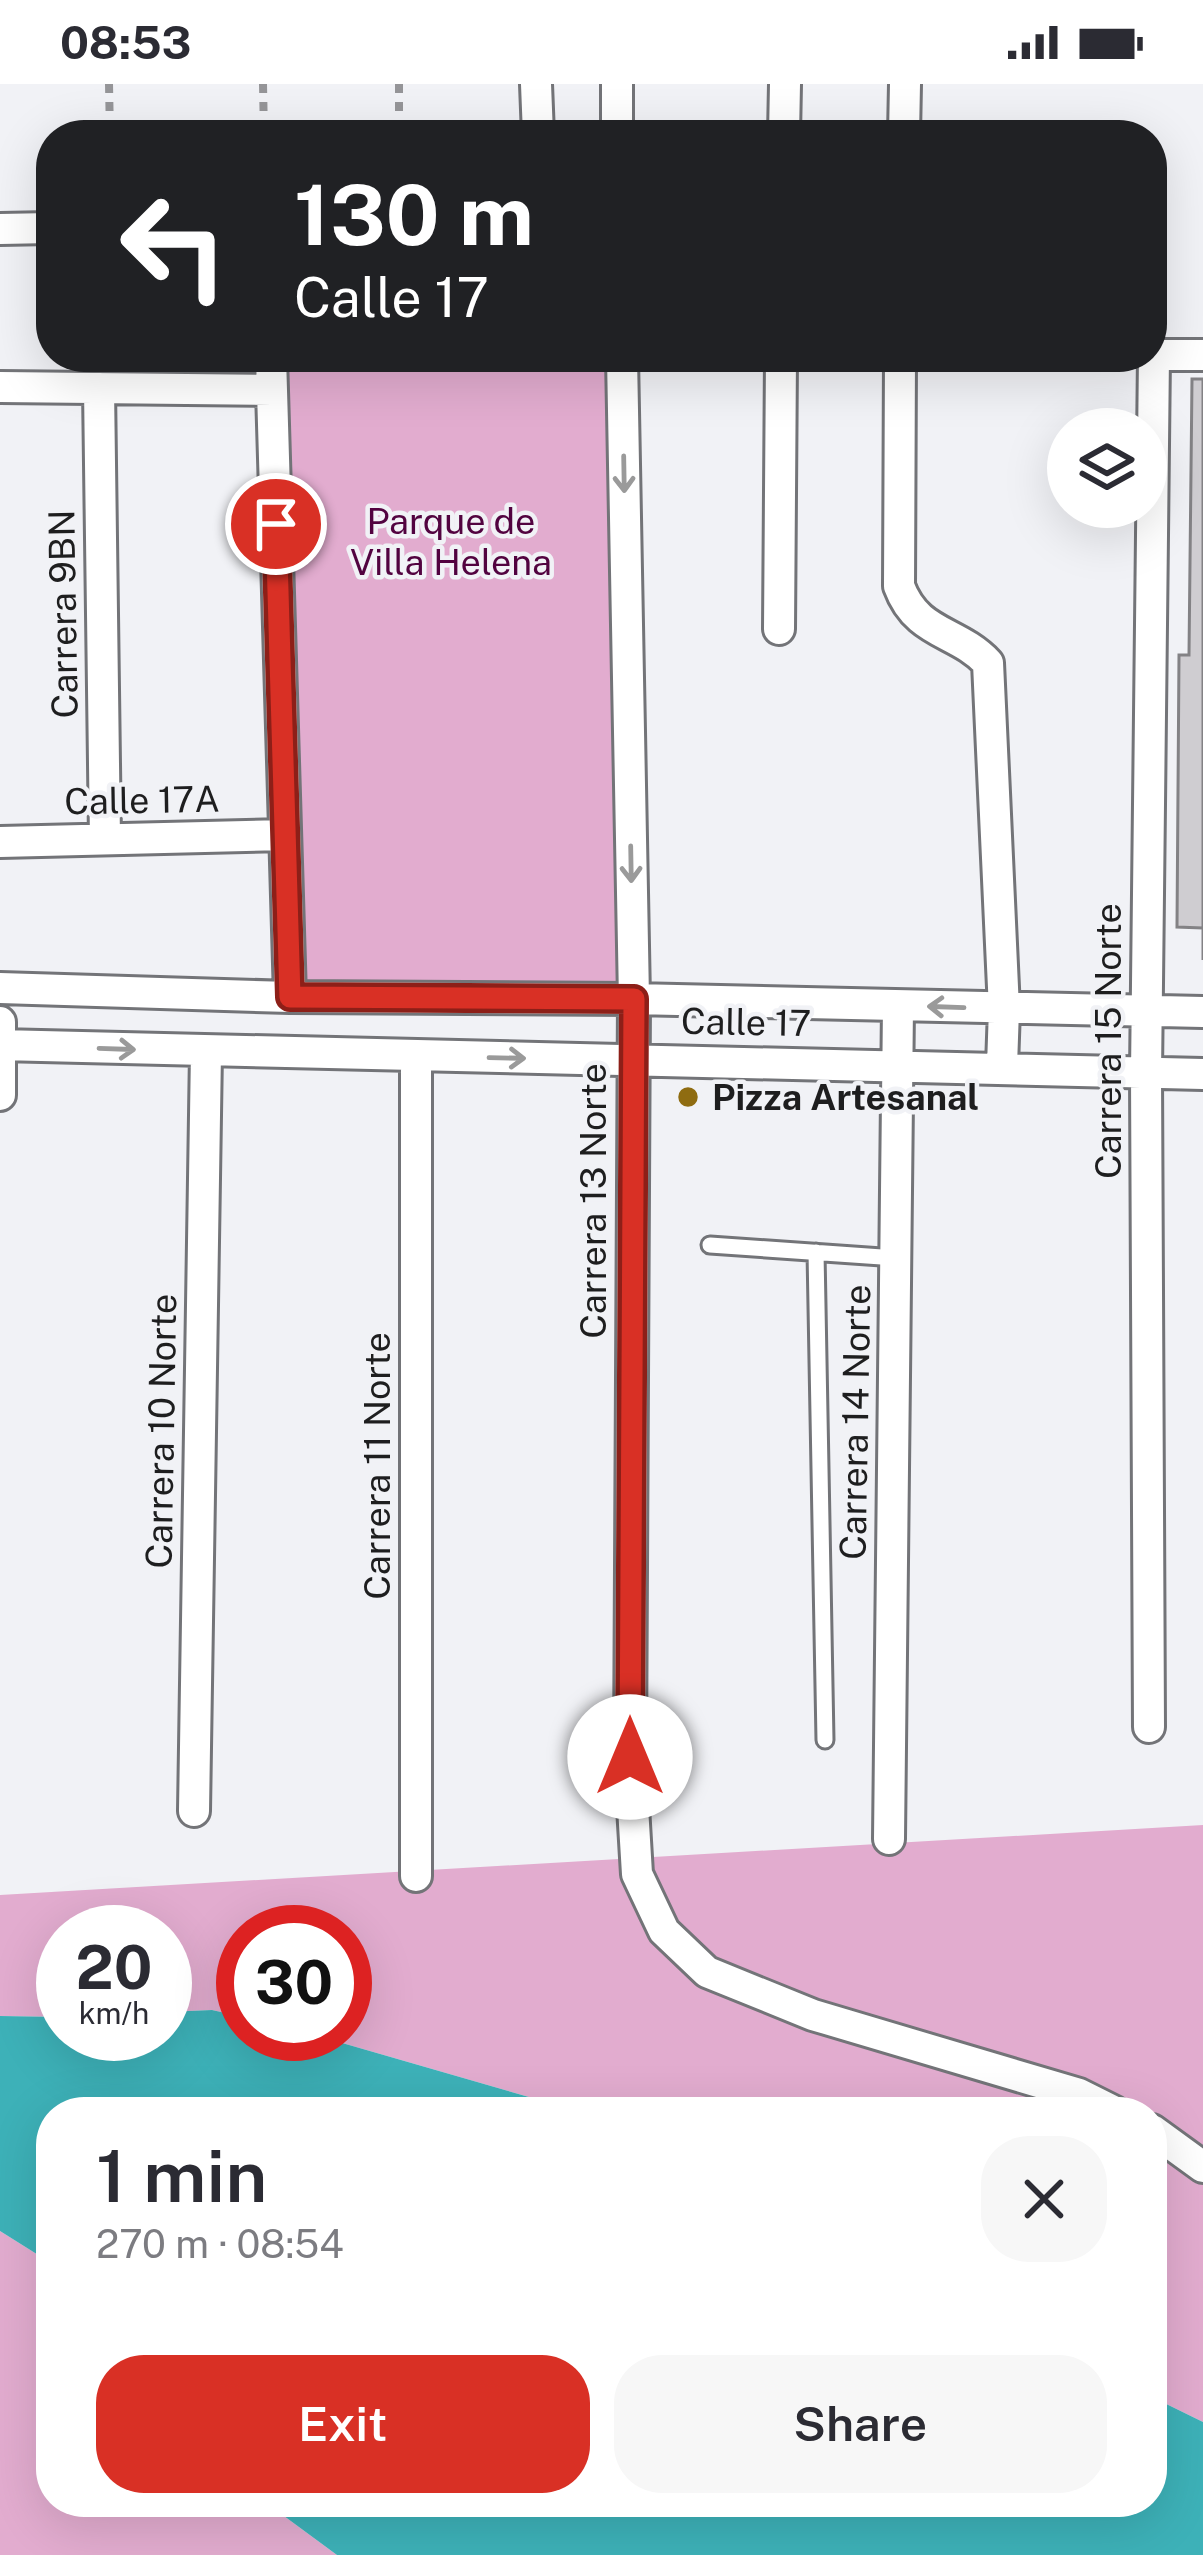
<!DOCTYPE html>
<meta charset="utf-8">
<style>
:root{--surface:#fff;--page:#f7f7f7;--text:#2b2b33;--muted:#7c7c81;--accent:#d93025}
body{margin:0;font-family:"Public Sans",sans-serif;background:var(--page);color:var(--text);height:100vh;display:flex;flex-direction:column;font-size:45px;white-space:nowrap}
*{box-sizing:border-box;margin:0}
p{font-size:39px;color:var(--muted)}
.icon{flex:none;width:66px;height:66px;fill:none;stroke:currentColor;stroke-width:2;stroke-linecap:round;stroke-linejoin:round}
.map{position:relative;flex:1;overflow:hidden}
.panel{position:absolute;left:36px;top:2013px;width:1131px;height:420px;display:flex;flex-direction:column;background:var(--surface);border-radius:48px;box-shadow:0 12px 48px #0002}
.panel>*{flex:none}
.guide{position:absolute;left:36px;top:36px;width:1131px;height:252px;border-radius:48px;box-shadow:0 12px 48px #0002;background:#202124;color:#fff;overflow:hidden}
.controls{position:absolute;left:1047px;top:324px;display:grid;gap:24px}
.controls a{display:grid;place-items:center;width:120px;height:120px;border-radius:50%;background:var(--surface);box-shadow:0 12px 48px #0002;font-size:60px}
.speed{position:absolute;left:36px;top:1821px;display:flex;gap:24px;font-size:60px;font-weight:700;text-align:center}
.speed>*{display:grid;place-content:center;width:156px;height:156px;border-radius:50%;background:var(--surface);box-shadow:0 12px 48px #0002;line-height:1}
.speed small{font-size:30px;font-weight:400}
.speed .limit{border:18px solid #d22;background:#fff;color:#111}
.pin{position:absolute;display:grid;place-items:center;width:102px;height:102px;color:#fff;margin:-51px;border:6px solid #fff;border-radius:50%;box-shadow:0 3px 12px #0007}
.me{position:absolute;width:132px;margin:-66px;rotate:0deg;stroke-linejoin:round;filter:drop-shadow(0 0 9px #0008)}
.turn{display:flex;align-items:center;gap:42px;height:252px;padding:0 60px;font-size:54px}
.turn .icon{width:156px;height:156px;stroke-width:2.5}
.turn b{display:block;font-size:84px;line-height:102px}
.round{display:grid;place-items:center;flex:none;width:126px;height:126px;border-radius:48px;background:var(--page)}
.summary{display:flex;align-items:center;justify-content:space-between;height:204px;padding:0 60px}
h1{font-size:72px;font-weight:600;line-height:90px}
.cta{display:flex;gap:24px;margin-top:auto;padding:24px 60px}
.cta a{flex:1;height:138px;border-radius:48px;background:var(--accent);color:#fff;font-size:48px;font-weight:600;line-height:138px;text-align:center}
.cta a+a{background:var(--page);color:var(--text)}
.status{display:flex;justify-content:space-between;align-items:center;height:84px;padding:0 60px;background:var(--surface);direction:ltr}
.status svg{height:33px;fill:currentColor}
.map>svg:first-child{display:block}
.green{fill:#e2accf}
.water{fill:#3db1b8}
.building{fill:#cfcdd1;stroke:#838285;stroke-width:3}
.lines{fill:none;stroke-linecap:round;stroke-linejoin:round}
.lane-casing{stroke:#737478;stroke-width:21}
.street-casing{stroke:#737478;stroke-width:36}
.path{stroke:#959598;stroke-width:8;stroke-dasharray:9 9;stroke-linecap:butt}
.lane{stroke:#fff;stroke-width:15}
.street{stroke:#fff;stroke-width:30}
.oneway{stroke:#9a9a9a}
.route-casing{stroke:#8d1f18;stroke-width:30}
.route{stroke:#d93025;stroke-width:21}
.poi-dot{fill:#8f6c11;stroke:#f1f2f6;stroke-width:4.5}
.labels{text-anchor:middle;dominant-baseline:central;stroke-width:9;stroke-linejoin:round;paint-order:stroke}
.park-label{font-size:36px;fill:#520340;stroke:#f1f2f6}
.street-label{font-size:36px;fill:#1e1e1f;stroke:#f1f2f6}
.poi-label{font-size:36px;font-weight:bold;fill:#1e1e1f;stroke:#f1f2f6;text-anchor:start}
</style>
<div class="status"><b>08:53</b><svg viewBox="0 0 49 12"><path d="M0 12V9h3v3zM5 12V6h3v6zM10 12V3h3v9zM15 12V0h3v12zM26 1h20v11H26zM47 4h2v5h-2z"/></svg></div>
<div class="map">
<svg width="1203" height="2471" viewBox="0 0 1203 2471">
<rect width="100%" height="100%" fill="#f1f2f6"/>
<!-- green -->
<path class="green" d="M271,273H622L634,915L290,913Z
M1203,1741V2338L1152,2313V2028H581L311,1950H345V1848H243V1933L212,1926L165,1928V1848H63V1933L0,1932V1811Z
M0,2147L51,2179V2418H265L337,2471H0Z"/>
<!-- water -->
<path class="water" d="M212,1926L243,1933V1950H311L581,2028H51V2179L0,2147V1932L63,1933V1950H165V1928Z
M1152,2313L1203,2338V2471H337L265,2418H1152Z"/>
<!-- building -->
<path class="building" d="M1192,295H1203V876V844L1177,843L1179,571H1189Z"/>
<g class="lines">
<!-- lane casing -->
<g class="lane-casing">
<path id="lane" d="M710,1161L896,1174
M816,1168L825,1656"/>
</g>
<!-- street casing -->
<g class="street-casing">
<path id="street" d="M536,0L538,51
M617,0V51
M784,51L785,0
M904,51L905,0
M0,145L51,144
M271,273L290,913
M622,273L634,915L630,1673L637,1790L664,1847L707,1888L813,1931L1079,2010L1115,2028
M900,273L899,502C917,551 957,546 988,579L1004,925L1002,982
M0,303L272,306
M99,304L105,755
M779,545L781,273
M0,758L285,751
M0,904L290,913L634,915L1203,928
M0,938V1011
M0,961L1203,990
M1149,1643L1146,990L1154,271H1203
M194,1727L206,968
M889,1755L898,922
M416,1792V973
M1152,2046L1203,2083"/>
</g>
<!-- path -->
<path class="path" d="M109,0L110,51
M263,0L264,51
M399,0V51"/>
<!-- lane -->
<use href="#lane" class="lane"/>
<!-- street -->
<use href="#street" class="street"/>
</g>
<!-- one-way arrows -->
<defs><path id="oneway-shaft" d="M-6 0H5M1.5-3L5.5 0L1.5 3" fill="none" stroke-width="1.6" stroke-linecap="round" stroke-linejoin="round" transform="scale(3)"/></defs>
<g class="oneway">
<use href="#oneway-shaft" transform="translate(624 390) rotate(89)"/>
<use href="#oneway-shaft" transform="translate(631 780) rotate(89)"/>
<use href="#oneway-shaft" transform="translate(946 923) rotate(-178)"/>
<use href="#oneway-shaft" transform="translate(117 965) rotate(2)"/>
<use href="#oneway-shaft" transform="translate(507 974) rotate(1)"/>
</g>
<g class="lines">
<!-- route casing -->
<g class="route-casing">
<path id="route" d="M276,440L290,913L634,915L630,1673"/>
</g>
<!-- route -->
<use href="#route" class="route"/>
</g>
<!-- markers -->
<circle class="poi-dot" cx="688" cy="1013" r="12"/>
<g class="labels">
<!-- park labels -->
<g class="park-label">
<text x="451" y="437">Parque de<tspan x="451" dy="41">Villa Helena</tspan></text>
</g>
<!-- street labels -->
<g class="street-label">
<text transform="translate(63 530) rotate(-91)">Carrera 9BN</text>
<text transform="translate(142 716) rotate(-1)">Calle 17A</text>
<text transform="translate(746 938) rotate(1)">Calle 17</text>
<text transform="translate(1108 957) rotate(-90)">Carrera 15 Norte</text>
<text transform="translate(593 1117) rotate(-90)">Carrera 13 Norte</text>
<text transform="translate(855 1338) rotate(-89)">Carrera 14 Norte</text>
<text transform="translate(161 1347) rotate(-89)">Carrera 10 Norte</text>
<text transform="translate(377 1382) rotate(-90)">Carrera 11 Norte</text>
</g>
<!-- poi labels -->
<g class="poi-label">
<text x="712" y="1013">Pizza Artesanal</text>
</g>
</g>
</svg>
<div class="controls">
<a><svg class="icon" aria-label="layers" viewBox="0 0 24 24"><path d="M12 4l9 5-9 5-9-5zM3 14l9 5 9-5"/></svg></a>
</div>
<div class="speed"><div>20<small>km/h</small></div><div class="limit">30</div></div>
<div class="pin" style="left:276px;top:440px;background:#d93025"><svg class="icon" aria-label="arrive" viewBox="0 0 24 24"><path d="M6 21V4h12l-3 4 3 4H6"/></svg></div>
<svg class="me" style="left:630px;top:1673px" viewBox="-20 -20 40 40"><circle r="19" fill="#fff"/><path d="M0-13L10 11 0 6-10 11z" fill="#d93025"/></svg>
<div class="guide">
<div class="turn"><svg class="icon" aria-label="left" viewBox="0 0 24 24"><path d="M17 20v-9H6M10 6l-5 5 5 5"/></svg><div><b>130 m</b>Calle 17</div></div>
</div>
<section class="panel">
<div class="summary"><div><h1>1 min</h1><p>270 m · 08:54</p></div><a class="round"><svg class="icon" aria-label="close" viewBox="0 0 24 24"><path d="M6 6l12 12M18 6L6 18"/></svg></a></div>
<div class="cta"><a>Exit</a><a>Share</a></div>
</section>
</div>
